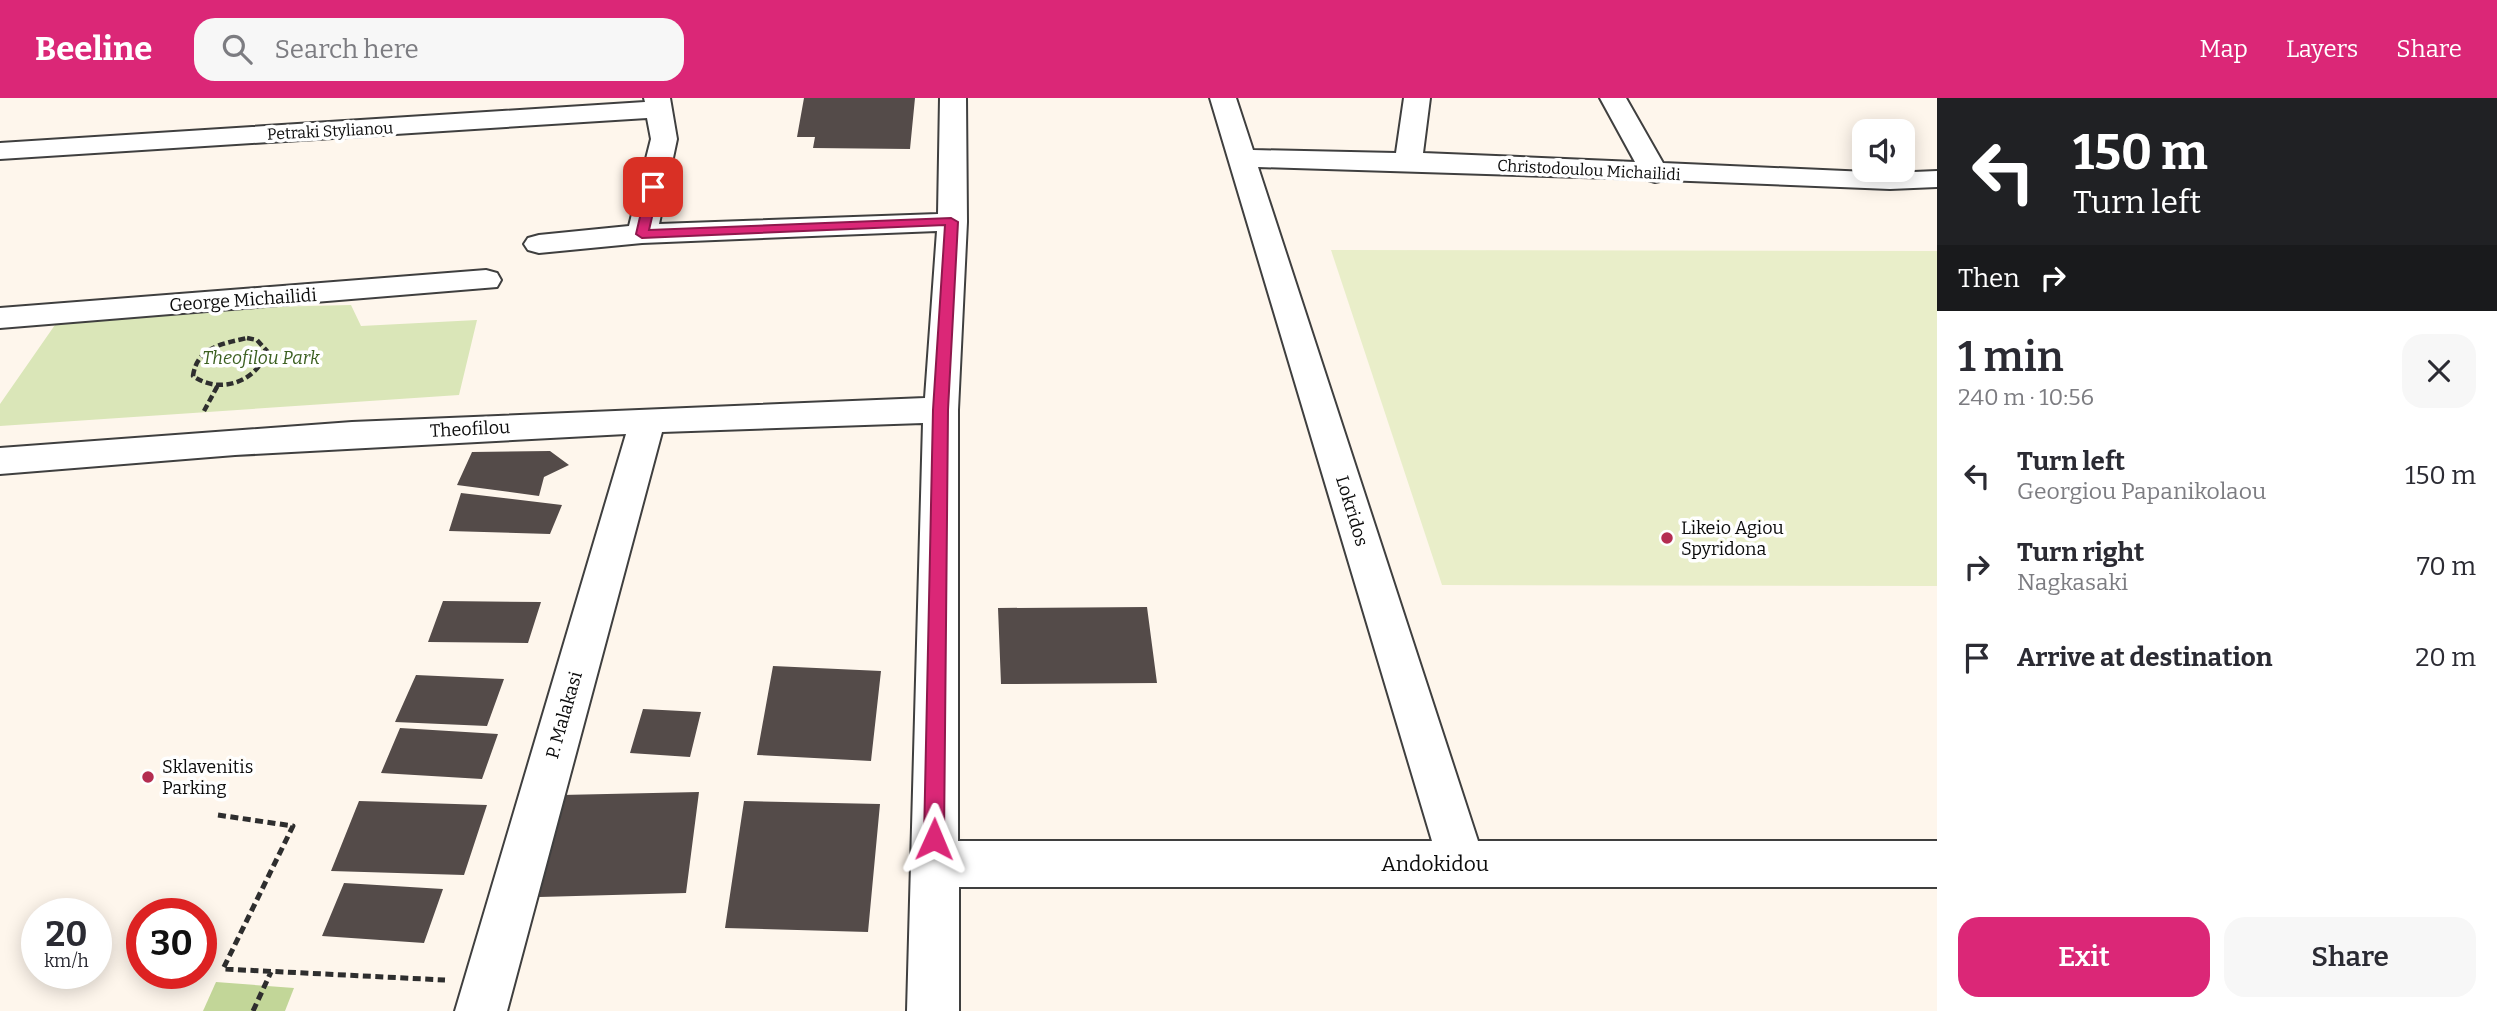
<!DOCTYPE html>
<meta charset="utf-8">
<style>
:root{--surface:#fff;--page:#f7f7f7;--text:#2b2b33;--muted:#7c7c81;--accent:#db2777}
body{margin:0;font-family:Bitter,serif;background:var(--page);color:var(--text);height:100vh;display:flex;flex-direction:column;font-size:26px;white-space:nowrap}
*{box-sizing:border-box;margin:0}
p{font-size:23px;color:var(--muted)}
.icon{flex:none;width:38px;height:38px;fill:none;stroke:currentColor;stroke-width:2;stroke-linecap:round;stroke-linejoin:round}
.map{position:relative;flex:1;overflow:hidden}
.panel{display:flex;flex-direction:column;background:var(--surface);width:560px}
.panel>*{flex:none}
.banner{background:#202124;color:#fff;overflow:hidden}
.tools{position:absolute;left:1852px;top:21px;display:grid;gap:14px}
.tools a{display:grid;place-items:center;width:63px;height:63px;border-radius:14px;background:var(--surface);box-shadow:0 4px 18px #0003;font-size:35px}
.speed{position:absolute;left:21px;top:800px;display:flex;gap:14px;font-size:35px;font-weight:700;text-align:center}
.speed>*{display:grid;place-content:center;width:91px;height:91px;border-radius:50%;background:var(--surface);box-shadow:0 4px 18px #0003;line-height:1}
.speed small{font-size:18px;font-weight:400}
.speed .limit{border:10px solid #d22;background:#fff;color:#111}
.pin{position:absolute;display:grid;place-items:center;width:60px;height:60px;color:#fff;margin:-30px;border-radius:14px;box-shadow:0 4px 10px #0006}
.me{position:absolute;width:77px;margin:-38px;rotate:1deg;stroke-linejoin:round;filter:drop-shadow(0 0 5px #0008)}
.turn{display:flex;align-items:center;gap:24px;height:147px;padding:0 21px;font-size:32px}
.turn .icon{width:91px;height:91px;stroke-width:2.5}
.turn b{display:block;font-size:49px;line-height:60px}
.then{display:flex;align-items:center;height:66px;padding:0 21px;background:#0003;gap:14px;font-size:26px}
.round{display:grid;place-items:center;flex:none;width:74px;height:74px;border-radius:21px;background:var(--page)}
.overview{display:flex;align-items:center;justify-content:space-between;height:119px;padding:0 21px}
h1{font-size:42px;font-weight:600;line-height:52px}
.cta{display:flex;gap:14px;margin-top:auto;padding:14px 21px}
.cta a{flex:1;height:80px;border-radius:21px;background:var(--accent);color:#fff;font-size:28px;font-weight:600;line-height:80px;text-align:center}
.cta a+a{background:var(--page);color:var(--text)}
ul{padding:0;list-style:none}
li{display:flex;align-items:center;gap:21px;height:91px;padding:0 21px}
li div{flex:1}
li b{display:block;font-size:26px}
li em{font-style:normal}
header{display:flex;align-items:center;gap:42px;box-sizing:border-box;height:98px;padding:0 35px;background:var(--accent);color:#fff}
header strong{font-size:33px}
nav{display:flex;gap:38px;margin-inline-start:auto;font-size:24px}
.search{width:490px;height:63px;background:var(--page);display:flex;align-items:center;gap:18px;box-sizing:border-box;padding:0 24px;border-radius:21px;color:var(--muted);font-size:26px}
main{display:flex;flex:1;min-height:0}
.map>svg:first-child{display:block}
.green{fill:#dae6b8}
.forest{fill:#c2d698}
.pitch{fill:#e9eec9}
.building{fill:#544b49}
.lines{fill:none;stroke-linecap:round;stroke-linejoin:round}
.minor-casing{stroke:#3f3f3f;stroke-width:4}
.path-far1{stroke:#2e2e2e;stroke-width:4.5;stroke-dasharray:7 3.5;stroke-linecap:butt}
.path{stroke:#2e2e2e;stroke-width:5;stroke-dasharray:8 4.5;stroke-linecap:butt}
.minor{fill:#fff;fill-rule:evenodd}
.route{fill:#db2777;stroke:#8e194d;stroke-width:2}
.poi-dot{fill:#b42d51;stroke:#fff;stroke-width:2.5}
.labels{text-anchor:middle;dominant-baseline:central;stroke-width:7;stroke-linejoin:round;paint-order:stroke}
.far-street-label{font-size:16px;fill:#0c0c0c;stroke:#fff}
.street-label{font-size:18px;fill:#0c0c0c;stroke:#fff}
.park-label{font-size:18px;font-style:italic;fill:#3c6021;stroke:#fff}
.poi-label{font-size:18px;fill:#0c0c0c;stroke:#fff;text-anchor:start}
.near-street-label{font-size:21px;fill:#0c0c0c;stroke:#fff}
</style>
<header>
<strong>Beeline</strong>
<div class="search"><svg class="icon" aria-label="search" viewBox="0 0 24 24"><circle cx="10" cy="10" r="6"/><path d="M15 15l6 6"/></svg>Search here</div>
<nav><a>Map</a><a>Layers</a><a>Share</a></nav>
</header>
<main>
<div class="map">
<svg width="1937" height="913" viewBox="0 0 1937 913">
<rect width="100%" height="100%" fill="#fef6ec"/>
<!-- green -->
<path class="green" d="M351,207L361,228L477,222L459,297L0,328V306L57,224L266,209Z"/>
<!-- forest -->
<path class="forest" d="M216,884L294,890L285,913H203Z"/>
<!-- pitch -->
<path class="pitch" d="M1331,152L1937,153V488L1442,487Z"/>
<!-- building -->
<path class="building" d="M804,0H915L910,51L813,50L815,39H797Z
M550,353L569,367L544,379L539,398L457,387L472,354Z
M461,395L562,407L550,436L449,433Z
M443,503L541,504L528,545L428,544Z
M1147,509L1157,585L1001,586L998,510Z
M773,568L881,573L871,663L757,657Z
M416,577L504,581L487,628L395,624Z
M643,611L701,614L690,659L630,655Z
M400,630L498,636L482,681L381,675Z
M699,694L686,795L539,799L561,697Z
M359,703L487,707L464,777L331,773Z
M744,703L880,706L868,834L725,830Z
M344,785L443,791L424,845L322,838Z"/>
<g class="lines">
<!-- minor casing -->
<g class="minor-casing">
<path id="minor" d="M644,0H670L677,41L659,126L938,116L940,0H966L967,124L958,312V743H1432L1210,0H1236L1253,52L1396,55L1404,0H1430L1423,55L1635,64L1600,0H1626L1663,65L1890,75L1937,73V89L1890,91L1665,82L1655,84L1645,81L1258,69L1478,743H1937V789H959V913H907L923,325L662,334L507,913H455L626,336L235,357L0,376V350L352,324L925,300L937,133L642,145L539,155L528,152L524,146L528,140L539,137L629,128L651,41L647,20L0,61V45L645,4Z
M486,172L497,175L501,182L497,189L0,230V210Z"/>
</g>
<!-- path-far1 -->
<path class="path-far1" d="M247,240L257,242L267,253C257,284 220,297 193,278C197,249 222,246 247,240Z
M204,313L218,287"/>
<!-- path -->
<path class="path" d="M218,717L293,728L223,871L445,882
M253,913L271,874"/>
<!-- minor -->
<use href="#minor" class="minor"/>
</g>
<!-- route -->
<path class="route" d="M653,85L659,89L649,132L951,120L958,124L948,312L944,741L941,747L934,750L927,747L924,741L933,312L945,127L642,140L636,136L647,89Z"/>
<!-- markers -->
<g class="poi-dot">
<circle cx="1667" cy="440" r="7"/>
<circle cx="148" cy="679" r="7"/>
</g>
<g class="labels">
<!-- far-street labels -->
<g class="far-street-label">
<text transform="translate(330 33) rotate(-3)">Petraki Stylianou</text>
<text transform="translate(1589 72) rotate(3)">Christodoulou Michailidi</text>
</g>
<!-- street labels -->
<g class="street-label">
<text transform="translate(243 202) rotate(-4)">George Michailidi</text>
<text transform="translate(470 331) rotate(-3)">Theofilou</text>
<text transform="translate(1352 413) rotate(73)">Lokridos</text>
<text transform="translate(564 617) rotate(-74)">P. Malakasi</text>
</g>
<!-- park labels -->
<g class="park-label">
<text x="261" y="260">Theofilou Park</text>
</g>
<!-- poi labels -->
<g class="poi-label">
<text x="1681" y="430">Likeio Agiou<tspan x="1681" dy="21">Spyridona</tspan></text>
<text x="162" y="669">Sklavenitis<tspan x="162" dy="21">Parking</tspan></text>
</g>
<!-- near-street labels -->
<g class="near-street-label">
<text x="1435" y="766">Andokidou</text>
</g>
</g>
</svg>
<div class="tools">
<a><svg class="icon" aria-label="sound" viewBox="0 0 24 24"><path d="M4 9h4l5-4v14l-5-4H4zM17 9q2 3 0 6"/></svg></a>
</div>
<div class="speed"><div>20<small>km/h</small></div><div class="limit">30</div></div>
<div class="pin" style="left:653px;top:89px;background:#d93025"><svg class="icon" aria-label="arrive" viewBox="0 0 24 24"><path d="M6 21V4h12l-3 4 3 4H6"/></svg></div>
<svg class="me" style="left:934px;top:741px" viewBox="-20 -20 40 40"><path d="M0-17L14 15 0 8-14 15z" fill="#db2777" stroke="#fff" stroke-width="4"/></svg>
</div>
<section class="panel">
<div class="banner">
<div class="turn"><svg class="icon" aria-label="left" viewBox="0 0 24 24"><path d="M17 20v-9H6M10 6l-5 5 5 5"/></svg><div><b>150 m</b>Turn left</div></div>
<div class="then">Then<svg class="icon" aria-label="right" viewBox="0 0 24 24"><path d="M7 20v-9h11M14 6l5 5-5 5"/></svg></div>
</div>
<div class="overview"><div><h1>1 min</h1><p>240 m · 10:56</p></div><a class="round"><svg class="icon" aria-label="close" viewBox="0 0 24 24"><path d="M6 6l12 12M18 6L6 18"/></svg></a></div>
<ul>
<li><svg class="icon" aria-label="left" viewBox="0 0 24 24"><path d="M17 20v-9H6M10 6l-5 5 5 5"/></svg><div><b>Turn left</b><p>Georgiou Papanikolaou</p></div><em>150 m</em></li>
<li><svg class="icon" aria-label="right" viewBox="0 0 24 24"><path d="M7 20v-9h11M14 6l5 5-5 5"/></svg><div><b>Turn right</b><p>Nagkasaki</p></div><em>70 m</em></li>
<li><svg class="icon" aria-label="arrive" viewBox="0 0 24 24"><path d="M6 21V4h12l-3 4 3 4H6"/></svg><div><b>Arrive at destination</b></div><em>20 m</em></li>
</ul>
<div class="cta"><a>Exit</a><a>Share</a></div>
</section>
</main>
